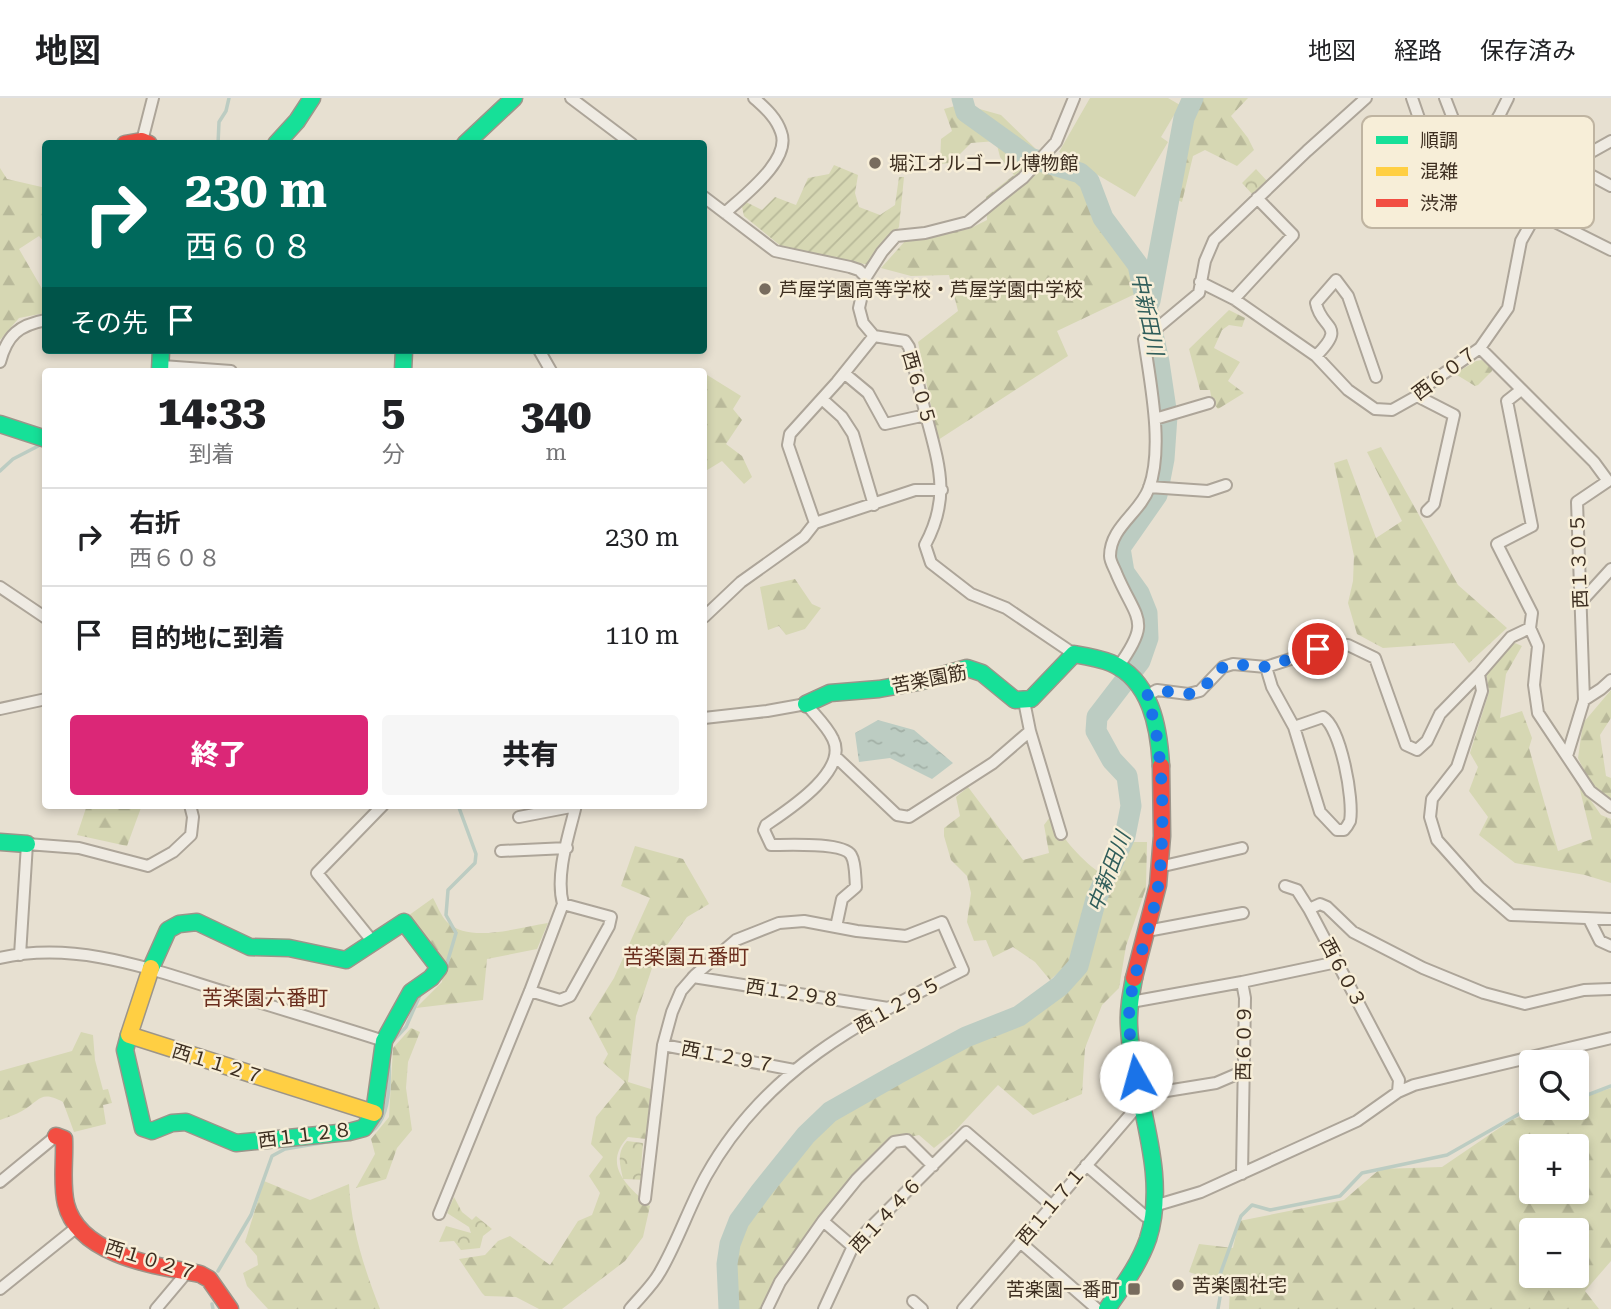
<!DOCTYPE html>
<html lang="ja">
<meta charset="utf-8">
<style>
:root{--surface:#fff;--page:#f6f6f6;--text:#202124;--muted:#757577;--line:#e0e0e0;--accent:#db2777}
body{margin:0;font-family:"Roboto Serif","Noto Sans JP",serif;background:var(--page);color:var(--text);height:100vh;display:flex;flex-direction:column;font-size:26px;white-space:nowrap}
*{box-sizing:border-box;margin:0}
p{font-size:23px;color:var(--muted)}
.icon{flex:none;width:38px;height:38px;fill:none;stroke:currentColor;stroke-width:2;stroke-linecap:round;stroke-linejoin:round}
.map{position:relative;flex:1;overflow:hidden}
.side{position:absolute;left:42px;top:270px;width:665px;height:441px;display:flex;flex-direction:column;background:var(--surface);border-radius:7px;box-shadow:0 4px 10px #0003}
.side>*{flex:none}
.banner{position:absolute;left:42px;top:42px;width:665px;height:214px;border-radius:7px;box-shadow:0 4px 10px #0003;background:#00695c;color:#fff;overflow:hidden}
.tools{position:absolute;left:1519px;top:952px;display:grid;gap:14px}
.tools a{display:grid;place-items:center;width:70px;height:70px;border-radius:7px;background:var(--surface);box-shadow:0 4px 10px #0003;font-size:35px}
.pin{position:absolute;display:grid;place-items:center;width:60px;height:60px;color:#fff;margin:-30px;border:4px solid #fff;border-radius:50%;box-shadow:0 2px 7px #0007}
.me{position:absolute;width:77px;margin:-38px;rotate:353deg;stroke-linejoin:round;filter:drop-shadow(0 0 5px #0008)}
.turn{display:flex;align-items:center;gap:24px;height:147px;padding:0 28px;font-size:32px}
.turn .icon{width:91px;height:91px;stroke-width:2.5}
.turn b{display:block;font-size:49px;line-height:60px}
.then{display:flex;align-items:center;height:66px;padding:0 28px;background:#0003;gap:14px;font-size:26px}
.eta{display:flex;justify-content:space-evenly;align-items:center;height:119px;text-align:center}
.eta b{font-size:42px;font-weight:800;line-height:49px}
.primary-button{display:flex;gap:14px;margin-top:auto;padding:14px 28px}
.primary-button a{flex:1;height:80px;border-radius:7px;background:var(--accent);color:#fff;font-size:28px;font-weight:800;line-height:80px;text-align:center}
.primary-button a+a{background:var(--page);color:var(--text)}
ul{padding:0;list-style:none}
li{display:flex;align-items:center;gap:21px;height:98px;padding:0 28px;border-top:2px solid var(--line)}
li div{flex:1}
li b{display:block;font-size:26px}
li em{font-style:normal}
header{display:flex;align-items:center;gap:42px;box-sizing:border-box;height:98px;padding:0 35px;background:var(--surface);border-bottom:2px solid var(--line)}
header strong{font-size:33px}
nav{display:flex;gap:38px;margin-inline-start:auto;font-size:24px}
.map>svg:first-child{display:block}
.grass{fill:#d6d7b3}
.forest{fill:url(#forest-firs);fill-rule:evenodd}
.park{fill:url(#park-crowns)}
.garden{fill:url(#garden-furrows)}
.water{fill:url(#water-ripples)}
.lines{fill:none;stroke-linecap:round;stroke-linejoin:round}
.stream{stroke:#bcccc2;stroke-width:3.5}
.river{stroke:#bcccc2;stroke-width:21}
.street-casing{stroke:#ada599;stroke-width:14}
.fast-casing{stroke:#9c958a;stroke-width:19}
.slow-casing{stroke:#9c958a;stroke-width:19}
.jam-casing{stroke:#9c958a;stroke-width:19}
.street{stroke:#efebe3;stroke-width:10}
.fast{stroke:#16e098;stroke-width:16}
.slow{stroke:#ffcf43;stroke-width:16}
.jam{stroke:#f24e42;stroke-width:16}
.route{stroke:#1a73e8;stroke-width:12;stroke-dasharray:0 21.6}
.poi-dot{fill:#786c5e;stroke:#f7eed8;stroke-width:2.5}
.labels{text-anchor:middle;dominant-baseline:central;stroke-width:5;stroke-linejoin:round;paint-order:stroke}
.poi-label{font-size:19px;fill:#3d2e20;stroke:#f7eed8;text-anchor:start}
.street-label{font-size:19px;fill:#3d2e20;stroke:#f7eed8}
.water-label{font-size:21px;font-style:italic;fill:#2f5d5a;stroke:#f7eed8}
.neighbourhood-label{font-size:21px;fill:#6b2e1e;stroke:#f7eed8}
.key{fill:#f7eed8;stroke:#bfb4a1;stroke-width:2}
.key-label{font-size:19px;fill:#3d2e20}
</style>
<header>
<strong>地図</strong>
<nav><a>地図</a><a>経路</a><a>保存済み</a></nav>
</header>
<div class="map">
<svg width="1611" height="1211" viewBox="0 0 1611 1211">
<defs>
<pattern id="forest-firs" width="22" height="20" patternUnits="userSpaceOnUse" patternTransform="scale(1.75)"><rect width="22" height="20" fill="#d6d7b3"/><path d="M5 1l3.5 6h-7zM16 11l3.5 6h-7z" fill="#b9b99a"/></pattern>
<pattern id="park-crowns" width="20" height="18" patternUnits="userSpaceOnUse" patternTransform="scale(1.75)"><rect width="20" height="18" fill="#d6d7b3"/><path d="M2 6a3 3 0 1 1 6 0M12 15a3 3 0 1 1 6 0" fill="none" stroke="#b9b99a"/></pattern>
<pattern id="garden-furrows" width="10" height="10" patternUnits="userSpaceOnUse" patternTransform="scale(1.75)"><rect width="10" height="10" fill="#d6d7b3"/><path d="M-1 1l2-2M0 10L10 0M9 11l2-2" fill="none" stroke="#b9b99a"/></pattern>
<pattern id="water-ripples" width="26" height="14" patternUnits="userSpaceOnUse" patternTransform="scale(1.75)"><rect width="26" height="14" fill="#bcccc2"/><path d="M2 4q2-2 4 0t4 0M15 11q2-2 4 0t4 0" fill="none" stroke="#a2b0a6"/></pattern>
</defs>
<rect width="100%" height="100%" fill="#e7e0d1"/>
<!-- grass -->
<path class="grass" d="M1090,0H1168L1180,7L1161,39L1168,44L1135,99L1059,54Z"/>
<!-- forest -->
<path class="forest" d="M1201,0H1248L1231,18L1248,40L1254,52L1237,68L1205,52L1193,58L1182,104L1175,101C1178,77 1181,14 1201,0Z
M962,6L1001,17L1039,54L1060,59L1133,148L1135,196L1057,233L1068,258L938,342L918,244L958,213L949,177L911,178L881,170L906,142L969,131L987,122L986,99L1014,77L1000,59L996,43L971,45L951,65L940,66L941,41L952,33L944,11Z
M0,70L7,81L46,90L45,145L39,138L19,151L45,196V215L19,220L0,242Z
M1229,212L1245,220L1242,229L1229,227L1222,232L1214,250L1240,264L1228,283L1244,295L1218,311L1212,304L1210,292H1200L1189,251Z
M1482,262L1492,270V273L1478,287L1475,288L1457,277L1456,275L1476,263Z
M704,275L741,298L733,311L742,322L726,346L742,358L752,379L744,386L722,363L704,374Z
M1381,349L1458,487L1507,530L1469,565L1454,545L1383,550L1357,536L1348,505L1353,483L1354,458L1334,365L1347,361L1376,440L1402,423L1367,354Z
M795,481L812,506L821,510L805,531L786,537L779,528L768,532L760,489Z
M1515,545L1522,548L1506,576L1500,620L1522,613L1532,640L1529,650L1558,753L1592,741L1578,684L1601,717L1611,721V785L1585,777L1515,765L1479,737L1488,719L1469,693L1478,669L1470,655L1489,594L1486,575Z
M1611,592V620L1600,637L1606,678L1611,680V704L1604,701L1588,681L1578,660L1583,625Z
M968,689L1023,762L1049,755L1044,727L1050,719C1066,744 1080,761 1104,778L1130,744H1147L1146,790L1126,848L1119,890L1102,907L1085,950L1082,996L1033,1017L998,987L954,1034L934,1050L919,1037L891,1043L855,1080L765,1211H734L738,1193L733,1155L736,1144L805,1049L840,1016L903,979L953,937L981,922L1028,920L1072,878L1066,868L1050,882L1035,864L1013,849L993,859L986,842L974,843L967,824L971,795L967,778L951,762L944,738V730L960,718L956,699Z
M87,707H142L127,748L77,737Z
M635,748L683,761L709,806L687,819L653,867L636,918L628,984L654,992L646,1041L628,1039C601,1068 629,1089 650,1108L643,1139L625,1163L562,1211H539L516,1199L485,1198L482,1195L459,1161L485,1157L498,1143L510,1138L550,1167L578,1123L592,1117L600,1095L589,1078L603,1059L591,1046L596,1019L625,984L603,965L608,956L589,920L614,880L650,800L621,788Z
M433,800C437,807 441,818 447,824C470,846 519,829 548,825L537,851L487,861L483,902L416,910L442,884L444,864L405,820Z
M411,930L420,934L408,964L406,990L412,1032L397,1050L386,1081L356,1090L375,1056L371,1041L389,1019L393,950Z
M81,934L93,937L95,962L103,992L108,991L112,1005L103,1007L106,1026L74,1034L63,1004C40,992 41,1002 22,1013C15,1017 7,1019 0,1022V973L72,953Z
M1611,990V1163L1585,1193L1599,1211H1215H1229L1230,1188L1189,1174L1199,1146L1233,1150L1239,1123L1344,1102L1380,1071L1442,1069L1511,1022L1548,1010H1577V1001ZM1531,1048H1577V1094H1531ZM1531,1132H1577V1178H1531Z
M264,1083L310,1102L349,1086C351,1130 364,1170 380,1211H268L247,1188L243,1175L258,1167L257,1158L245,1144Z"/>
<!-- park -->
<path class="park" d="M1256,71L1267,83L1253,97L1242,85Z
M627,1043L643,1045L641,1070H647L646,1082L623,1081C620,1067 616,1055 627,1043Z
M454,1099L462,1114L472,1122L476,1118L492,1131L483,1138L480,1150L461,1152L454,1143L439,1144L446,1128L471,1135L469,1129L447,1115Z"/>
<!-- garden -->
<path class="garden" d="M834,67L858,77L855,95L859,109L880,117L895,107L899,79H904L899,129L869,167L782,149L744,118L742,109L746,104L762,112L775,99L796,107L808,80L829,76Z"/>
<!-- water -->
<path class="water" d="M878,622L914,632L953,665L932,681L890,660L859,664L855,635Z"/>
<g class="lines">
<!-- stream -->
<path class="stream" d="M218,46L219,24L226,13L229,0
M0,373L13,361L44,345
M445,872L456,835L446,817L448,792L475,765L476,756L458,707
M390,946L406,929L420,897
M1577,1001L1611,988
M358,1039C392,1034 390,985 389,957
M218,1173L251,1117L272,1058L285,1051L333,1043
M212,1206L213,1211
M1218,1211L1220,1199L1217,1185L1241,1118L1252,1107L1270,1112L1340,1098L1362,1075L1447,1057L1519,1016L1543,1010"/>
<!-- river -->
<path class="river" d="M1150,203L1184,20L1193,0
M729,1211L727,1166L730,1146L739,1123L761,1093L806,1037L830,1014L897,976L966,939L1019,918L1060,888L1078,868L1096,801L1125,738L1131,708L1127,678L1112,662L1096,633L1097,619L1140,563L1148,540L1147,515L1139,495L1124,474L1120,450L1157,397L1164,361L1167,318L1159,264L1138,167L1103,120L1089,83L1080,75L1030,60L966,14L962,0"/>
<!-- street casing -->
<g class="street-casing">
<path id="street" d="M571,0L632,46
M1412,0L1422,29L1476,56L1500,16L1508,0
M1445,0L1464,49
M142,43L153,0
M1570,66L1611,88
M704,99L775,153L850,169L859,172L866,179
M725,115C743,98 792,62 781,34C776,19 765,10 754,0
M1537,115L1611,152
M1200,184L1234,201L1316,258L1348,292L1375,311L1392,312L1417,298L1426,288L1480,250L1508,210L1521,143L1543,104L1570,66L1611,43
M1234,201L1293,137L1257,100
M1480,250L1594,364L1608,383L1577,404L1584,602L1567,658
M539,252L551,273
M1316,258C1348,226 1321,232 1316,205L1336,182L1348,198L1376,279
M0,264C7,237 19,227 46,222
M162,268L231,273
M844,275L868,295L885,326L926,317
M1521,292L1507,303L1532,428L1497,446L1532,515L1530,530
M1417,298L1454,317L1434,406L1427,413
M822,301L842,319L853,336L874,407
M1155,321L1209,305
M1149,389L1208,393L1226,387
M815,425L788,347L790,336L837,284L874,238
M815,425L915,392H942
M0,489L46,520
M1580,505L1611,471
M704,519L741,484L804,439L815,425
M1074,556L1006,510L971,496L931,465L925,447C951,399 939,367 926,317C920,295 915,272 909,249L905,243L874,238L863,225L859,210L866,179L882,154L896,138L925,135L968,124L1000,98L1023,80L1056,44L1074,0
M1118,569C1152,522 1137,523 1117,477C1115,471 1110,464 1110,458C1110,429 1140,415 1149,390C1164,349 1150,284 1144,241L1199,195L1205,163L1214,142L1307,53L1366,0
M1266,569L1272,589L1294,629L1320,714L1337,732H1344C1345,731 1349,725 1350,723C1354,702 1341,630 1323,619L1294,629
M1146,598L1157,592L1188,596L1200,593L1223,569L1233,566L1266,569L1331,548L1348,547L1375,560L1406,647L1417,652L1427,643L1440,616L1479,576
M1584,602L1601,591L1611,582
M1024,603L1030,633L1061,736
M0,611L46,601
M704,620L767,613L806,606C814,616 827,628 833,641C849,673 788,712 766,727L764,732L771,747C787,747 843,744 851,757C856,765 855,780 856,789L842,801L836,829
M836,659L897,717L909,719L993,665L1030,633
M1611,709L1590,693L1538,615L1534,587L1538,548L1530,530L1511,539L1479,576L1482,593L1457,669L1432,701L1430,719L1437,742L1479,789L1511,817L1611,821
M519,719L576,708
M501,753L567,750
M1159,769L1242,750
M1285,788L1297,792L1309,811
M1589,821L1600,843L1611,848
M1147,833L1243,815
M373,844L317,775L383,707
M20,857L27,746L79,750L148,768L173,754L191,737L193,719L190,707
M0,860C77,842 153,872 225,894C278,910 331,926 384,943
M693,879L888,910L890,909
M1242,884L1337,864
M530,893L560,902L570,898L609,828L611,819L563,806
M1131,904L1242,884L1245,900L1242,1076
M663,947L794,972
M1398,994L1414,987L1611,940
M1086,1067L1145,1118L1153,1120
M0,1084L56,1038
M1154,1108L1201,1094L1357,1023L1398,994L1399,982L1309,811L1320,806L1327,809L1353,834L1423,870L1484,895L1525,906L1584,892L1611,891
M439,1116L530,893L563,806C555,776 569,737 576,707
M1020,1144L1097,1211
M852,1148L823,1123L857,1081L894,1044L907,1042L933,1068
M0,1191L77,1129
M913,1203L922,1211
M156,1211L188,1173
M630,1211C640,1199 653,1187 660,1174C678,1143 689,1109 706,1078C765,972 859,924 963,872L942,824L906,838L857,833L804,823L779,825L736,842L695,877L681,893L672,914L663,947L645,1101
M767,1211L780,1184L823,1123
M824,1211L854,1146L966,1034L1051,1107
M963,1211L1148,996L1216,985L1244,973"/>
</g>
<!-- fast casing -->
<g class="fast-casing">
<path id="fast" d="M276,46L297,23L312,0
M465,46L514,0
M160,273L161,252
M403,273L404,252
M0,326L46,341
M806,606L830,595L879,591L918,584L967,570L982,575L1015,602L1031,601L1074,556C1086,558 1099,560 1111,565C1151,582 1159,630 1161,668
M0,744L27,746
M129,937L125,952L143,1030L152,1033L172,1025L186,1024L236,1045L349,1034L364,1030L374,1015L384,943L411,894L431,880L439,870L404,824L346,862L289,850L250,849L197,824L179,826L168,832L151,870
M1107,1211C1122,1189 1139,1167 1148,1141C1170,1072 1132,998 1129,928C1128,912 1131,896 1134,880"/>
</g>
<!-- slow casing -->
<g class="slow-casing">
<path id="slow" d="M151,870L129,937L374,1015"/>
</g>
<!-- jam casing -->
<g class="jam-casing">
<path id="jam" d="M125,46L142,43L149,46
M1134,880L1158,787L1162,738L1161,668
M56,1038L64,1041C65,1063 61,1085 66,1106C79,1158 157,1168 200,1176L209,1181L230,1211"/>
</g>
<!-- street -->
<use href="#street" class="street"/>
<!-- fast -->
<use href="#fast" class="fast"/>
<!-- slow -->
<use href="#slow" class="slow"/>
<!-- jam -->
<use href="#jam" class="jam"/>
</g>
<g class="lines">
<!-- route -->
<path class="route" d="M1136,979C1132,954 1127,929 1130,904C1135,870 1147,839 1155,805C1166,757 1166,643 1146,598L1157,592L1188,596L1200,593L1223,569L1233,566L1266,569L1318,551"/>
</g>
<!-- markers -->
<g class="poi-dot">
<circle cx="875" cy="65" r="7"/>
<circle cx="765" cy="191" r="7"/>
<circle cx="1178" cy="1187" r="7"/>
<rect x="1127" y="1184" width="14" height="14" rx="3.5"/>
</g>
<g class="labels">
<!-- poi labels -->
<g class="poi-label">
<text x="889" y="65">堀江オルゴール博物館</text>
<text x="779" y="191">芦屋学園高等学校・芦屋学園中学校</text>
<text x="1192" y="1187">苦楽園社宅</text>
<text x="1120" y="1191" text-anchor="end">苦楽園一番町</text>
</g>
<!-- street labels -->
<g class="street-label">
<text transform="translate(1445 275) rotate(-37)">西６０７</text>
<text transform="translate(919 290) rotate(74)">西６０５</text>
<text transform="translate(1579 463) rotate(-92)">西１３０５</text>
<text transform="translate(929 581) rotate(-11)">苦楽園筋</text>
<text transform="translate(1343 875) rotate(62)">西６０３</text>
<text transform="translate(793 895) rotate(9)">西１２９８</text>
<text transform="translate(898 907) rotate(-29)">西１２９５</text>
<text transform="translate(1244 945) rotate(-89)">西６０９</text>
<text transform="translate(728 959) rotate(11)">西１２９７</text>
<text transform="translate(218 966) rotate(17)">西１１２７</text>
<text transform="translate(305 1037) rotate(-7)">西１１２８</text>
<text transform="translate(1051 1108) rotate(-50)">西１１７１</text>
<text transform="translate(886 1117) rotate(-47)">西１４４６</text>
<text transform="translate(151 1162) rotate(17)">西１０２７</text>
</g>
<!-- water labels -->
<g class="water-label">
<text transform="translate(1147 216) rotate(78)">中新田川</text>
<text transform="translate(1109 774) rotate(-69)">中新田川</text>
</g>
<!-- neighbourhood labels -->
<g class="neighbourhood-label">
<text x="686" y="859">苦楽園五番町</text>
<text x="265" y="900">苦楽園六番町</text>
</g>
</g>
<!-- legend -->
<rect x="1362" y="18" width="232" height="112" rx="10" class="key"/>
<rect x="1376" y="38" width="32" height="8" fill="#16e098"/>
<rect x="1376" y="69" width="32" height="9" fill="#ffcf43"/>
<rect x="1376" y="101" width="32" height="8" fill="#f24e42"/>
<g class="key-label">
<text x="1420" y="49">順調</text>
<text x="1420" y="80">混雑</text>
<text x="1420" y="112">渋滞</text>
</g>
</svg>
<div class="tools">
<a><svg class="icon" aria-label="search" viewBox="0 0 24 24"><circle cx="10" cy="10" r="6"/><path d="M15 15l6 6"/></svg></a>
<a>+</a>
<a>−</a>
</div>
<div class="pin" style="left:1318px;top:551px;background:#d93025"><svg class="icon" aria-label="arrive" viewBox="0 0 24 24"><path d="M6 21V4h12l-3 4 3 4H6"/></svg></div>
<svg class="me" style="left:1136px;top:979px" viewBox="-20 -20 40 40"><circle r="19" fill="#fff"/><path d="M0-13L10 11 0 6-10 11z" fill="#1a73e8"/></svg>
<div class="banner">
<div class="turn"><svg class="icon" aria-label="right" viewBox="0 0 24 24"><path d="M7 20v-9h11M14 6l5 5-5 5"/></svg><div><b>230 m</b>西６０８</div></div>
<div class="then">その先<svg class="icon" aria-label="arrive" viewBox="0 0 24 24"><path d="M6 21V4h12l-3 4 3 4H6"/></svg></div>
</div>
<section class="side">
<div class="eta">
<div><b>14:33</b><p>到着</p></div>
<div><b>5</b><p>分</p></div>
<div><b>340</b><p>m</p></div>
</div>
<ul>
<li><svg class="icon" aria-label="right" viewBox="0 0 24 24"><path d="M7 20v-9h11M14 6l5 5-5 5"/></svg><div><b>右折</b><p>西６０８</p></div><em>230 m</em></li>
<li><svg class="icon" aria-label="arrive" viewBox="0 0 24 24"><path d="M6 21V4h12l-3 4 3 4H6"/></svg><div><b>目的地に到着</b></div><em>110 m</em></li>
</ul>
<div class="primary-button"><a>終了</a><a>共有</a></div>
</section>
</div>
